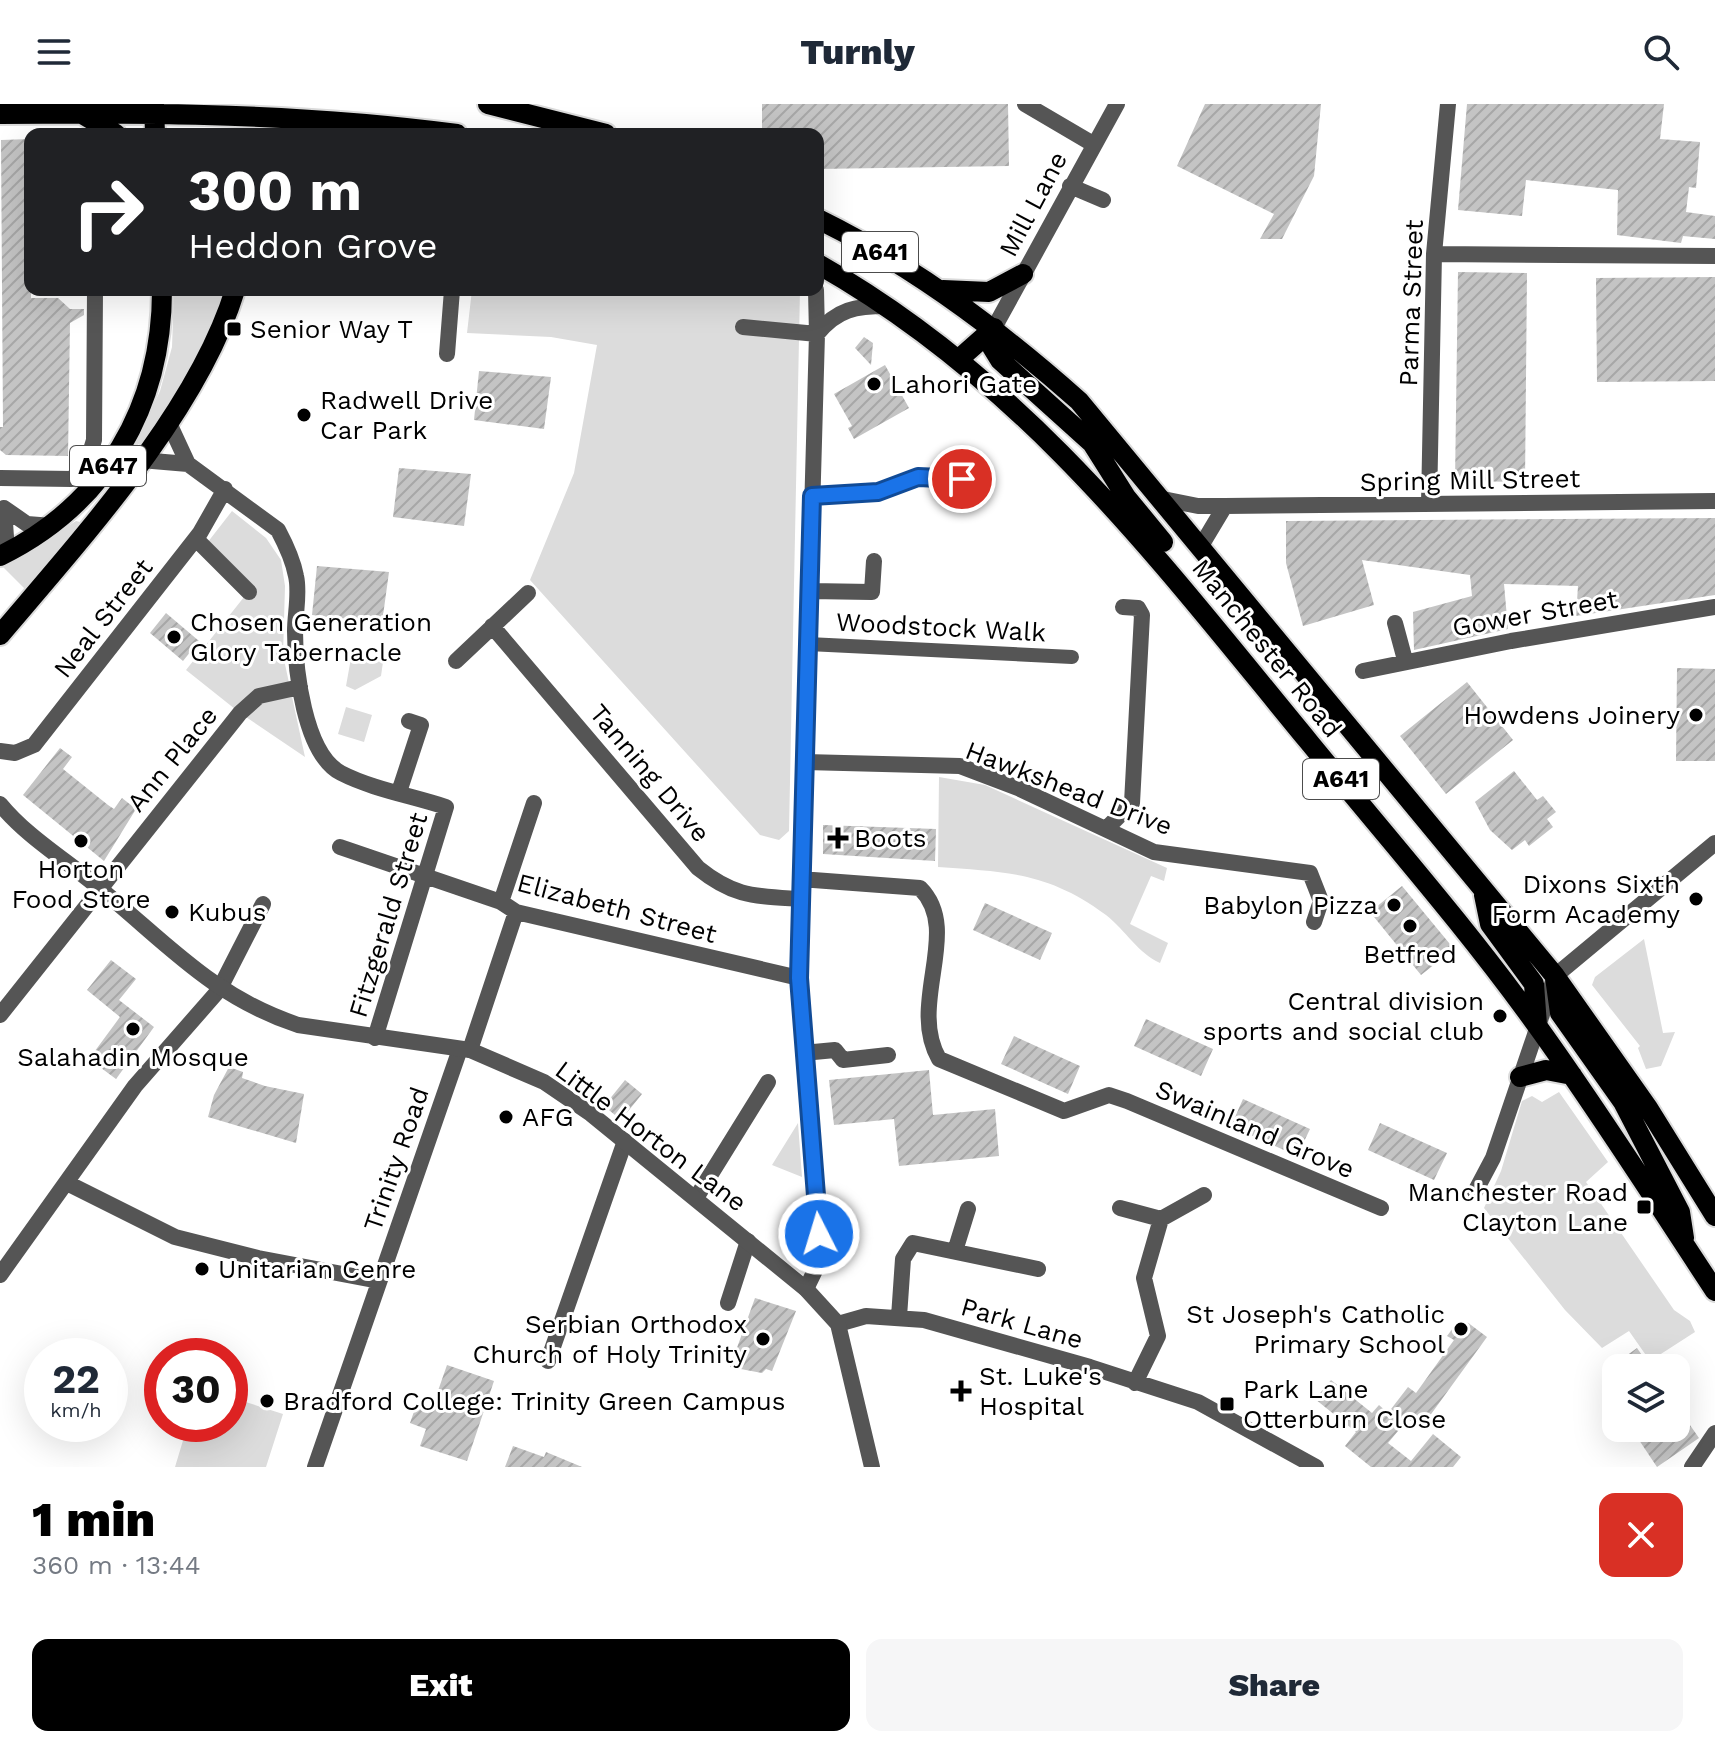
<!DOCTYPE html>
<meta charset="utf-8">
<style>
:root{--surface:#fff;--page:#f6f6f7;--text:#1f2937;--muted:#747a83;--accent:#000}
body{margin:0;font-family:"Work Sans",sans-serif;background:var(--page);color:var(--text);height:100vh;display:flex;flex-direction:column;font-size:30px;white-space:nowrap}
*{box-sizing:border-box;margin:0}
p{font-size:26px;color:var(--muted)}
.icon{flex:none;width:44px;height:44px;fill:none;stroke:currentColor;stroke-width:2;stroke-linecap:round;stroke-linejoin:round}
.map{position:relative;height:1363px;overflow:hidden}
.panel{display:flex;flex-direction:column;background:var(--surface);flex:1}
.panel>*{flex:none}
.banner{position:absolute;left:24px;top:24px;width:800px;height:168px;border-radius:16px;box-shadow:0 8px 32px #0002;background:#202124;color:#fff;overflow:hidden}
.buttons{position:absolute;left:1602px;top:1250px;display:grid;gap:16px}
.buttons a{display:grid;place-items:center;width:88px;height:88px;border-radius:16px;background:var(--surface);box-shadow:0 8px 32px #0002;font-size:40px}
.speed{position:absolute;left:24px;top:1234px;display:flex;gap:16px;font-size:40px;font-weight:700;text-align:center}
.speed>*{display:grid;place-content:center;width:104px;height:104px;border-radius:50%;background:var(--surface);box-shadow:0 8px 32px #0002;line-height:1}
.speed small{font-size:20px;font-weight:400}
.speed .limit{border:12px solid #d22;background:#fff;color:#111}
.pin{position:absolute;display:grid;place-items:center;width:68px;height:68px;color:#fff;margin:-34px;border:4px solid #fff;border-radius:50%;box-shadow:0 2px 8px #0007}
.me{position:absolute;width:88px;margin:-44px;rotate:355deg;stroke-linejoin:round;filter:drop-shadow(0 0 6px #0008)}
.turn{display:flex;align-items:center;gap:28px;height:168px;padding:0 32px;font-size:36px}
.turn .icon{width:104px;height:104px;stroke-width:2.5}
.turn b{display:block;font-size:56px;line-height:68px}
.round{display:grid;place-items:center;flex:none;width:84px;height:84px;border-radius:16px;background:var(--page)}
.head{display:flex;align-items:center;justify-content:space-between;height:136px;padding:0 32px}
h1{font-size:48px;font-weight:800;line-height:60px;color:var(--accent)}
.button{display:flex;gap:16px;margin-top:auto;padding:16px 32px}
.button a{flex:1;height:92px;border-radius:16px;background:var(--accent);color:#fff;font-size:32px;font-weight:800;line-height:92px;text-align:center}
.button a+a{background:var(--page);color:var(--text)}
header{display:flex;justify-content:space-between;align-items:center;height:104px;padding:0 32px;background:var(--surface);font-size:36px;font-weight:800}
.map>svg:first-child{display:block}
.green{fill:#dcdcdc}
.building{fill:url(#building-hatch)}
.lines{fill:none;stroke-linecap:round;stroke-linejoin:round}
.primary-casing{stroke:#dbdbdb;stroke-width:24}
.pedestrian{stroke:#555;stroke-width:14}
.minor{stroke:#555;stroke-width:16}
.tertiary{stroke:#555;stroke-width:16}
.primary{stroke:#000;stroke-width:20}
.route-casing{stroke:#114b97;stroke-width:20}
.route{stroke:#1a73e8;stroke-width:14}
.poi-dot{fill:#000;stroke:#fff;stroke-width:3}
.labels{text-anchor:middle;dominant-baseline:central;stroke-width:6;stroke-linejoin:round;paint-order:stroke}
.shield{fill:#fff;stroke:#4c4c4c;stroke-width:2}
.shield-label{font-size:24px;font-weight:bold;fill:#000}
.street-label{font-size:26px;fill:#000;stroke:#fff}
.poi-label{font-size:26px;fill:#000;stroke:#fff;text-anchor:start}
</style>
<header><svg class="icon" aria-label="menu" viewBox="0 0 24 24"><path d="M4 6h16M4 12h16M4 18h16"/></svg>Turnly<svg class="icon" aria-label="search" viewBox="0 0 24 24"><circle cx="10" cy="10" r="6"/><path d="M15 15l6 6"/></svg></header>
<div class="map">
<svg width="1715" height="1363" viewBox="0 0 1715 1363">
<defs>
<pattern id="building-hatch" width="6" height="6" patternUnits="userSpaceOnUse" patternTransform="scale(2)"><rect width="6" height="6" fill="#c4c4c4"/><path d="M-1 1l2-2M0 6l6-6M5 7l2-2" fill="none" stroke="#a7a7a7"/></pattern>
</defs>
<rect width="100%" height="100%" fill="#fff"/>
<!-- green -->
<path class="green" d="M174,186H226C213,217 163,334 134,343L160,287L172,243Z
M472,186H800L789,727L779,736L760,731L530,476L574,369L597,241L551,233L467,229Z
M232,407L266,434L281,456L285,482L283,551L305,653L240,609L186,566L248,488L204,443Z
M76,417L80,418L25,485L3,463Z
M351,554L383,558L381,572L355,586L346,582Z
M346,603L372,611L364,638L338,630Z
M939,673L985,681L1167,764L1164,777L1151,772L1130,820L1168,839L1160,859C1138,849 1126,827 1106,811C1048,768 1006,768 938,763Z
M1644,835L1663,929L1675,928L1661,962L1646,965L1638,944L1640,942L1592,881L1595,873Z
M1559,988L1608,1058L1586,1078L1674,1206L1690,1217L1695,1228L1650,1257L1629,1227L1602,1244L1565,1206L1484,1104L1501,1067L1522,997L1532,992L1542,998Z
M798,1019L802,1073L772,1061Z
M230,1293L283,1310L266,1363H175L188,1320H230Z"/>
<!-- building -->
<path class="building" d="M762,0H1008L1009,62L818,65V30H762Z
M1205,0H1321L1314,72L1282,135H1260L1274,110L1177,62Z
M1467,0H1664L1660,35L1700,38L1696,84L1689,83L1686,108L1715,112V135L1683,132L1681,139L1617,131L1618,86L1526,76L1522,112L1458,106Z
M30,35L31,194H58L70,205H84V211L70,219L68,352L6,351L0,346V323H3L1,36Z
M1458,168L1527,169L1525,378L1455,377Z
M1715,173V277L1597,278L1596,174Z
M864,233L873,239L871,261L855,244Z
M885,261L909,304L854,335L848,324L852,322L834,290Z
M479,267L551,273L544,325L474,316Z
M399,364L471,370L464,422L393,413Z
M1715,414V491L1576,512L1578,482L1504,480L1508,525L1414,546L1413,508L1472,492L1470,471L1362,456L1374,501L1303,522L1286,459V417Z
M317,462L389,468L382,519L312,511Z
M166,509L199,537L183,557L150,529Z
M1677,564L1715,565V657H1676Z
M1467,578L1513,636L1446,690L1400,632Z
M60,644L72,653L63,665L108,701L114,705L122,694L136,705L104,757L23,691Z
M1514,667L1537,696L1543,692L1556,708L1547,715L1553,723L1529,742L1525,736L1512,746L1490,726L1475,698Z
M823,721L936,725L935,757L823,750Z
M1402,782L1454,845L1421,871L1370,808Z
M985,799L1052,829L1040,856L973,826Z
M111,856L136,875L119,896L154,923L116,975L89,955L120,913L87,886Z
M1146,915L1213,945L1201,972L1134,942Z
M1014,932L1080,962L1068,990L1001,960Z
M229,963L243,968L242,974L265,982L304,990L296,1039L208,1013L214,991Z
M929,966L933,1011L995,1005L999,1052L899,1062L894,1015L834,1021L829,976Z
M625,976L642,990L621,1016L604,1002Z
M1243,995L1310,1025L1297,1052L1231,1022Z
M1380,1019L1447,1049L1434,1076L1368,1046Z
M755,1194L796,1207L772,1267L766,1265L762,1269L730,1263Z
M1467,1218L1487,1233L1421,1324L1408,1315L1388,1339L1411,1357L1433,1330L1461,1353L1453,1363H1371L1345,1342L1356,1328L1315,1295L1331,1276L1372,1309L1379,1301L1388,1309L1408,1283L1416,1289L1454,1236L1447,1232L1456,1220L1462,1224Z
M1637,1244L1651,1264H1629L1622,1255Z
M447,1261L494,1277L467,1357L420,1342L426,1325L410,1319L417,1299L432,1304Z
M1676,1301L1699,1334L1657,1363L1631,1324H1676Z
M513,1342L544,1353L546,1348L582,1363H505Z"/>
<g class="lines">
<!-- primary casing -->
<g class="primary-casing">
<path id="primary" d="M154,0L155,30
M488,0L606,30
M0,10C152,8 306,10 457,30
M82,10L116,30
M818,115C914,162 999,226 1079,297L1555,872L1648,1004L1715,1112
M818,160C1028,279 1159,456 1309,638C1386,732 1467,824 1538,923C1600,1009 1657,1099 1715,1187
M943,186L989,188L1023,170
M994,224L992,243L1000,256L1092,339L1126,393L1163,438
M959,255L994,224
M0,452C106,400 162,302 162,186
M0,531C82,434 198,307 235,186
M1484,791L1490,820L1534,880L1537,921
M1555,873L1560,909L1623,998L1680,1108L1684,1134
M1520,973L1546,966L1572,971"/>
</g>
<!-- pedestrian -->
<path class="pedestrian" d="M808,540L1072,553"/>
<!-- minor -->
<path class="minor" d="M1025,0L1093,40
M1070,82L1103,96
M1434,150L1715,152
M816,186L817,230C837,205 856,202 887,202
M743,223L817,230L799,874L821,1154L806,1185
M994,224L1117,0
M447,250L452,186
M141,356L188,360L169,319
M188,360L278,426C286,441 293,456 296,472C300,489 295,510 295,527C295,564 304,650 341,669C372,685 413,692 446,703L375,934
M0,374L72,375L87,359L94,336L95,186
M812,392L878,388L918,373L984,376
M1163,395L1198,402H1225L1201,442
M1429,400L1434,150L1448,0
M1225,402L1715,397
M196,435L249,488
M0,447L6,433L4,404L27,420L52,422
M810,487L872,488L874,457
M1395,519L1405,556
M492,522L698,764C734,793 754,792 800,795
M456,557L528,489
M1363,567L1511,537L1715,503
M0,647L15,649L34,641L200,429L225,385
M805,658L960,662L1018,684L1154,748L1310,769L1321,797L1314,818
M399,688L421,621L409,617
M1106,725L1132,699L1142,511L1138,504L1123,503
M340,743L501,798L516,808L799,874
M800,775L920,784C963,827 907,899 939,955L1064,1007L1109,991L1127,997L1381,1104
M501,798L534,699
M0,911L240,609L259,592L300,583
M470,946L516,808
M803,949L835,946L843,956L888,951
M67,1079L175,1133L258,1154L379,1177
M1475,1088L1493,1054L1555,872L1715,739
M696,1094L768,978
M1120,1104L1161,1115
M955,1147L968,1105
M0,1171L135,982L219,886L263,800
M728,1199L748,1137
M899,1213L903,1155L913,1139L1038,1165
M838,1220L866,1212L924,1216L1090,1263L1198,1298L1316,1363
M548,1257L625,1037
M1135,1279L1158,1232L1144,1174L1161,1115L1204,1091
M315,1363L460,945
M1692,1363L1715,1329"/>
<!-- tertiary -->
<path class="tertiary" d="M0,700C27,733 66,756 98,783C166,838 211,892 298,921L470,946L544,978L591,1010L806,1185L838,1220L872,1363"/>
<!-- primary -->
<use href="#primary" class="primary"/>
</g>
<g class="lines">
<!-- route casing -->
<g class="route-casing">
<path id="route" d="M819,1130L799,874L812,392L878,388L918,373L962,375"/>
</g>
<!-- route -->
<use href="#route" class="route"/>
</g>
<!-- markers -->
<g class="poi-dot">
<rect x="226" y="217" width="16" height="16" rx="4"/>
<circle cx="874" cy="280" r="8"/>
<circle cx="304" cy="311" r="8"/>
<circle cx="174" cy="533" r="8"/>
<circle cx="1696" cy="611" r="8"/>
<path d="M834 722h8v8h8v8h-8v8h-8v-8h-8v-8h8z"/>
<circle cx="81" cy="737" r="8"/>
<circle cx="1696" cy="795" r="8"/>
<circle cx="1394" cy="801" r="8"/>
<circle cx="172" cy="808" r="8"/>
<circle cx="1410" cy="822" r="8"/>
<circle cx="1500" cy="912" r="8"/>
<circle cx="133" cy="925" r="8"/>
<circle cx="506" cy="1013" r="8"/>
<rect x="1636" y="1095" width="16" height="16" rx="4"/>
<circle cx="202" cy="1165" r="8"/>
<circle cx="1461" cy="1225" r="8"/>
<circle cx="763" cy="1235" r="8"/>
<path d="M957 1275h8v8h8v8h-8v8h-8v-8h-8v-8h8z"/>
<circle cx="267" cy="1297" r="8"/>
<rect x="1219" y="1292" width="16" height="16" rx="4"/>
</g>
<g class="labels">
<!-- shield labels -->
<g class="shield">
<rect x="842" y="128" width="76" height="40" rx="6"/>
<rect x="70" y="342" width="76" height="40" rx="6"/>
<rect x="1303" y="655" width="76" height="40" rx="6"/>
</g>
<g class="shield-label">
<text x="880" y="148">A641</text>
<text x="108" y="362">A647</text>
<text x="1341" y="675">A641</text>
</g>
<!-- street labels -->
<g class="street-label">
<text transform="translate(1033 100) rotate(-62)">Mill Lane</text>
<text transform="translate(1411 199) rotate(-88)">Parma Street</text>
<text transform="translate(1470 376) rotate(-1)">Spring Mill Street</text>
<text transform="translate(1535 509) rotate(-10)">Gower Street</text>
<text transform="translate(103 514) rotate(-52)">Neal Street</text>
<text transform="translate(941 523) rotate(3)">Woodstock Walk</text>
<text transform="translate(1267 544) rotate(51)">Manchester Road</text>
<text transform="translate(172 655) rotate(-51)">Ann Place</text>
<text transform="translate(650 669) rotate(50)">Tanning Drive</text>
<text transform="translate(1069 684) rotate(21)">Hawkshead Drive</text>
<text transform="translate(617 804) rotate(15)">Elizabeth Street</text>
<text transform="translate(388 811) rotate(-73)">Fitzgerald Street</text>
<text transform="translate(1255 1025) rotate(23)">Swainland Grove</text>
<text transform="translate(651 1032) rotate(37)">Little Horton Lane</text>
<text transform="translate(396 1055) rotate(-71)">Trinity Road</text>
<text transform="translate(1022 1219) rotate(16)">Park Lane</text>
</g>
<!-- poi labels -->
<g class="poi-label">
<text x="250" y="225">Senior Way T</text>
<text x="890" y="280">Lahori Gate</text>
<text x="320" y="296">Radwell Drive<tspan x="320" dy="30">Car Park</tspan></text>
<text x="190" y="518">Chosen Generation<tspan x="190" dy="30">Glory Tabernacle</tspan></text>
<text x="1680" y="611" text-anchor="end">Howdens Joinery</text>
<text x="854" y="734">Boots</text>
<text x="81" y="765" text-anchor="middle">Horton<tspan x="81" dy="30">Food Store</tspan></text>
<text x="1680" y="780" text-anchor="end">Dixons Sixth<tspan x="1680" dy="30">Form Academy</tspan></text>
<text x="1378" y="801" text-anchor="end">Babylon Pizza</text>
<text x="188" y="808">Kubus</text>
<text x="1410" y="850" text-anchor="middle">Betfred</text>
<text x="1484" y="897" text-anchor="end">Central division<tspan x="1484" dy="30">sports and social club</tspan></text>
<text x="133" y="953" text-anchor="middle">Salahadin Mosque</text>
<text x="522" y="1013">AFG</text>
<text x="1628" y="1088" text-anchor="end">Manchester Road<tspan x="1628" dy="30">Clayton Lane</tspan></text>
<text x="218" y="1165">Unitarian Cenre</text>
<text x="1445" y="1210" text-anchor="end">St Joseph's Catholic<tspan x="1445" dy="30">Primary School</tspan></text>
<text x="747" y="1220" text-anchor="end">Serbian Orthodox<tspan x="747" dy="30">Church of Holy Trinity</tspan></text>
<text x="979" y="1272">St. Luke's<tspan x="979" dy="30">Hospital</tspan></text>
<text x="1243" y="1285">Park Lane<tspan x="1243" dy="30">Otterburn Close</tspan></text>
<text x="283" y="1297">Bradford College: Trinity Green Campus</text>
</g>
</g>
</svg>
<div class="buttons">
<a><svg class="icon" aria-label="layers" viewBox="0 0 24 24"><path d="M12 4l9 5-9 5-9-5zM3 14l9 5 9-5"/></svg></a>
</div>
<div class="speed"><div>22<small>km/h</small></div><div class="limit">30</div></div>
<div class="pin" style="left:962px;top:375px;background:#d93025"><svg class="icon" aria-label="arrive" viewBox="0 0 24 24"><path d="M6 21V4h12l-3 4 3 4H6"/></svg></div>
<svg class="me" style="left:819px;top:1130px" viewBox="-20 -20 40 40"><circle r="17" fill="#1a73e8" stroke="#fff" stroke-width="3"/><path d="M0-11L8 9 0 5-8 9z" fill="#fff"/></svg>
<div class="banner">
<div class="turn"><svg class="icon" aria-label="right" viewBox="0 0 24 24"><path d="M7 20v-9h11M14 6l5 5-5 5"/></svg><div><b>300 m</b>Heddon Grove</div></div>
</div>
</div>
<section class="panel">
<div class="head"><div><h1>1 min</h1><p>360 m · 13:44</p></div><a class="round" style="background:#d93025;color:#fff"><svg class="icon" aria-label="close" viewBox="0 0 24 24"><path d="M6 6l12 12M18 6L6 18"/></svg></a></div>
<div class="button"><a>Exit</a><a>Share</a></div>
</section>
